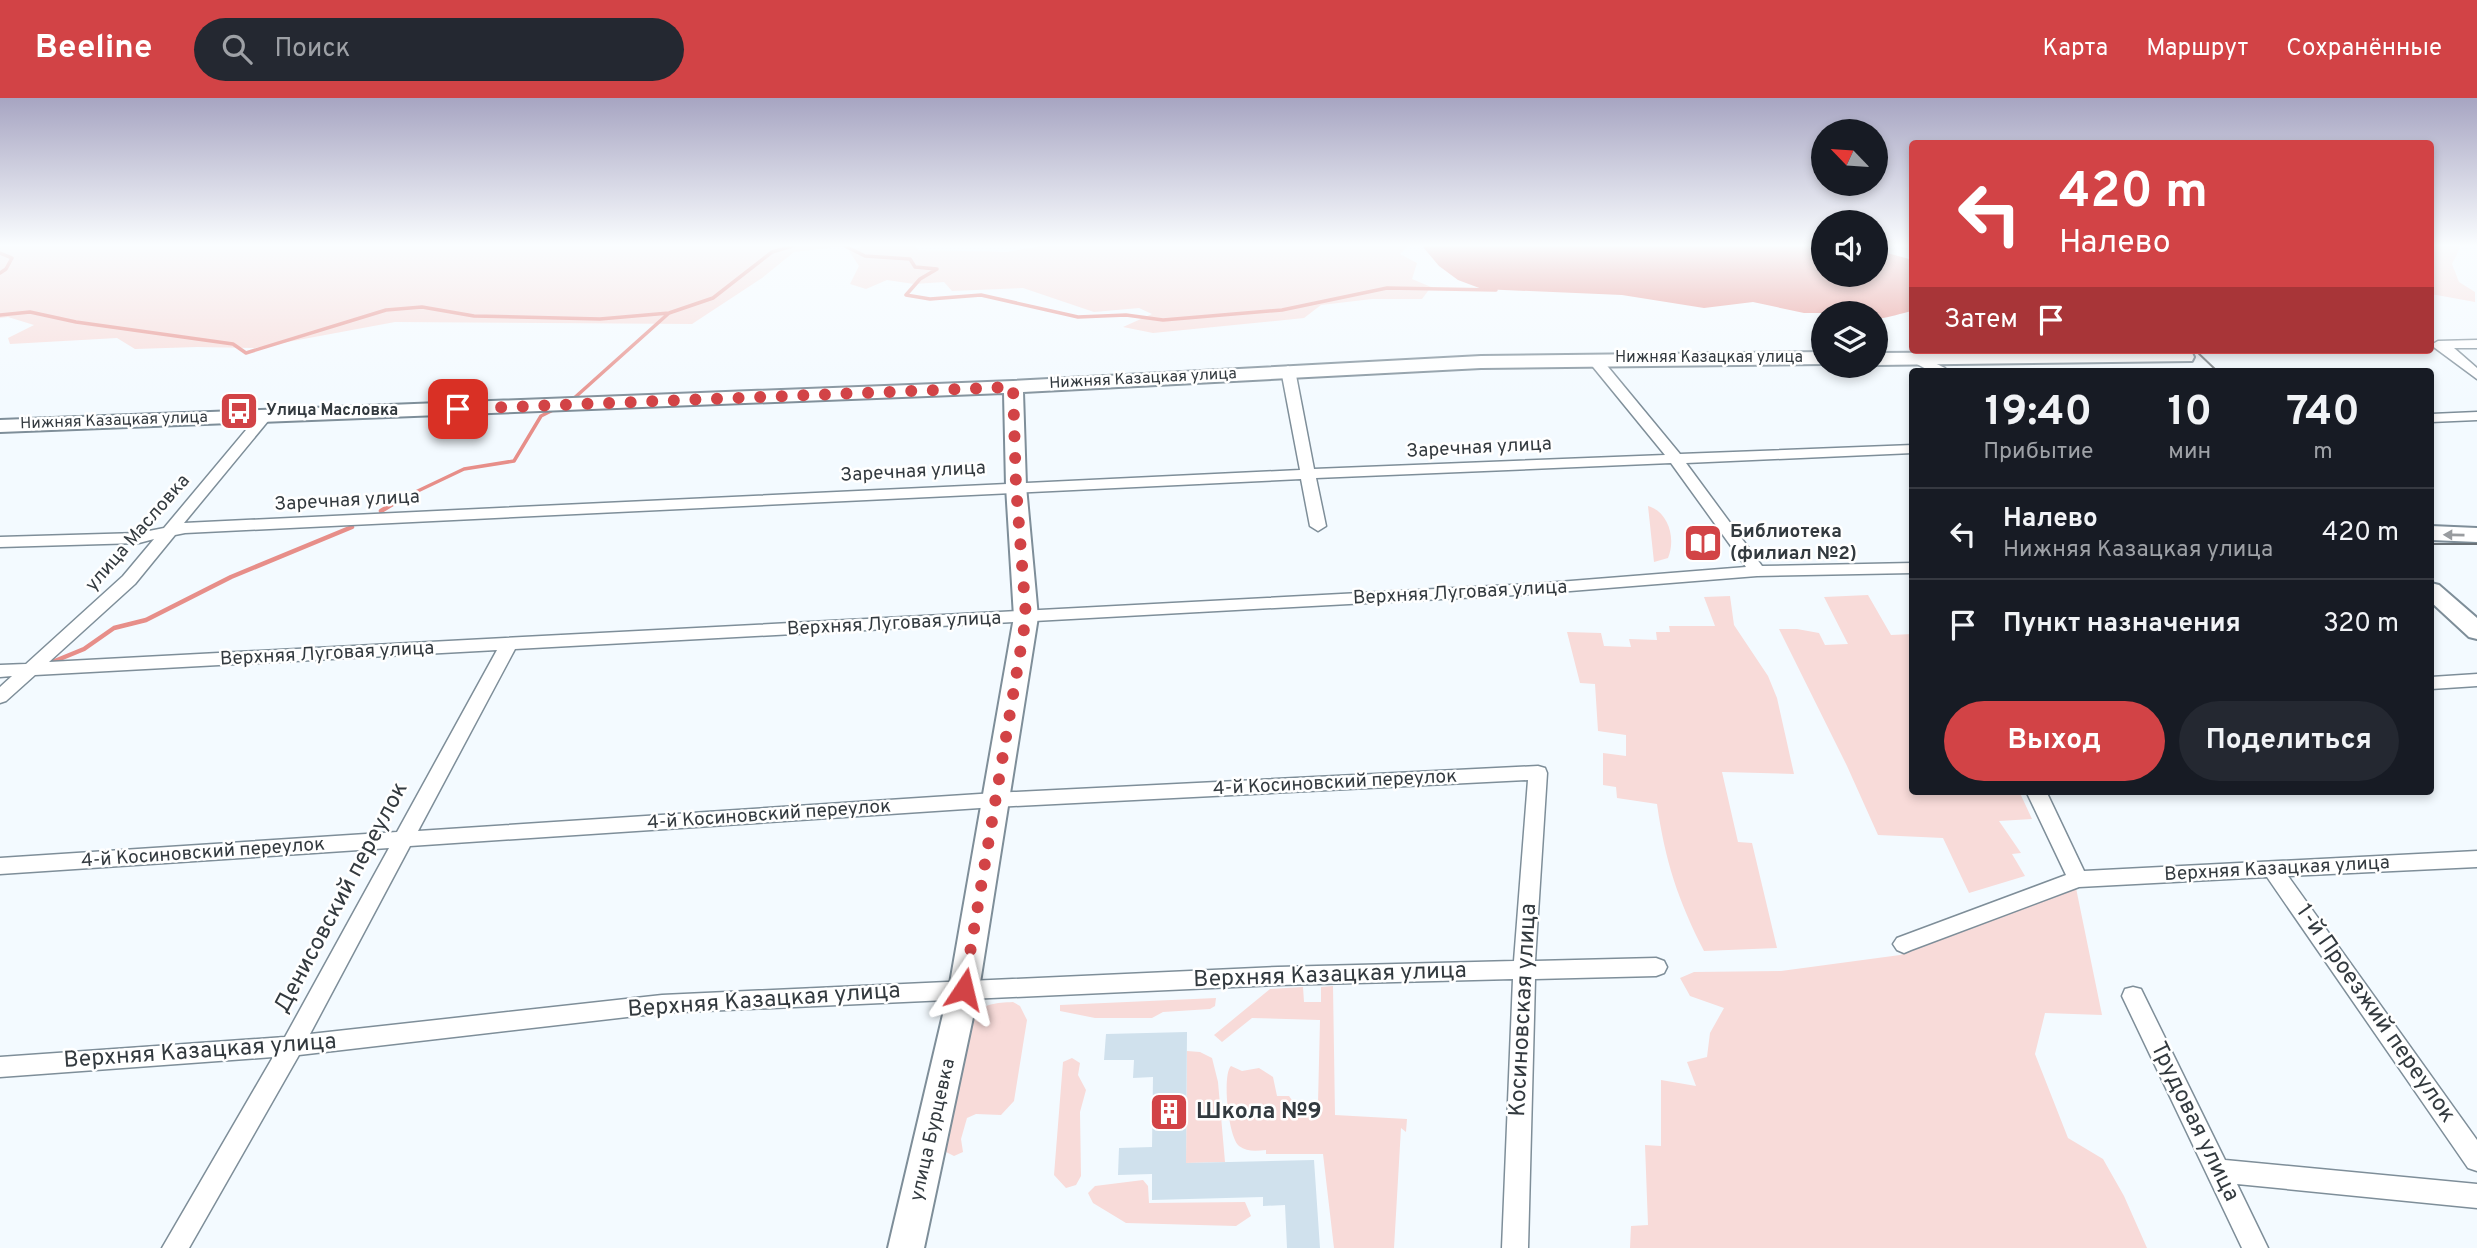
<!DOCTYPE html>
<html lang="ru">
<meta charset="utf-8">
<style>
:root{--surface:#171b24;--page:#242831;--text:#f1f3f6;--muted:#9ea1a6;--line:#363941;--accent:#d24346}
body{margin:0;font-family:Overpass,sans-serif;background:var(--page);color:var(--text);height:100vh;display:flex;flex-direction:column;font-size:26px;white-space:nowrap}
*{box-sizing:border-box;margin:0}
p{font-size:23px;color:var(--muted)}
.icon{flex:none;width:38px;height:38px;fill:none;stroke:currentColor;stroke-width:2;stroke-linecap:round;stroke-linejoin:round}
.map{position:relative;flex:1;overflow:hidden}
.sheet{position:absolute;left:1909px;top:270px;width:525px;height:427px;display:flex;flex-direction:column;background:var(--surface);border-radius:7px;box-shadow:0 4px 10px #0003}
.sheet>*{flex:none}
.guide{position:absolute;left:1909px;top:42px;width:525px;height:214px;border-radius:7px;box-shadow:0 4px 10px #0003;background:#d24346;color:#fff;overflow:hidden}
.needle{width:46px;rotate:295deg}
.buttons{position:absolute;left:1811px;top:21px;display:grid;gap:14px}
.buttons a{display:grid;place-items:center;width:77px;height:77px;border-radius:50%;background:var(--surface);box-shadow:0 4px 10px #0003;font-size:35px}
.pin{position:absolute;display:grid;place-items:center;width:60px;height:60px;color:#fff;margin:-30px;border-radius:14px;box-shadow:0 4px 10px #0006}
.me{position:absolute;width:77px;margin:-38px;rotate:10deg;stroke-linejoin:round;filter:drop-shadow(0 0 5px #0008)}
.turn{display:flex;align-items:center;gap:24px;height:147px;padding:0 35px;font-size:32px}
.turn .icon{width:91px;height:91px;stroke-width:2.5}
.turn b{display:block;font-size:49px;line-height:60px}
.then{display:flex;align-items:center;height:66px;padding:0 35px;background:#0003;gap:14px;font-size:26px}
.eta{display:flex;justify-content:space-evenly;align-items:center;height:119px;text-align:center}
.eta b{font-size:42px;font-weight:700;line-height:49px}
.button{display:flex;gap:14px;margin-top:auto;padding:14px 35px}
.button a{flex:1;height:80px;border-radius:42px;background:var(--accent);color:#fff;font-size:28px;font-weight:700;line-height:80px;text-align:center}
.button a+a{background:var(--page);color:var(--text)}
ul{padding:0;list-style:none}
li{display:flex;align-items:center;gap:21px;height:91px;padding:0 35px;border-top:2px solid var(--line)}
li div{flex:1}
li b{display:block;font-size:26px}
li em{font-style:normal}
header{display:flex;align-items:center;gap:42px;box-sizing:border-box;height:98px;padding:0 35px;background:var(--accent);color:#fff}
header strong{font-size:33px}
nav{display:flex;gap:38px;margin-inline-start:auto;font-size:24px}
.search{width:490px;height:63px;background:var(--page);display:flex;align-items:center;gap:18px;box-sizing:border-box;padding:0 24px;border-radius:38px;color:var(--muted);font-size:26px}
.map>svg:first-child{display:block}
.green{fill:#f8dbd9}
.water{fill:#e78e89}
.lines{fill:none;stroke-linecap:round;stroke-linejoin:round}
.stream-far1{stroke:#e78e89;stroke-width:3.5}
.stream{stroke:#e78e89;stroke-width:4.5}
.building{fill:#d0e1ed}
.street-casing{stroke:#7e8e99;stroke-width:3}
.secondary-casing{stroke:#7e8e99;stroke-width:4}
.street{fill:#fff;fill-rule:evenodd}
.secondary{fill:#fff;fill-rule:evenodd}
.tram{stroke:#6a7176;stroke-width:2}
.oneway{fill:#999c9f}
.route{stroke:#d24346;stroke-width:12;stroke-dasharray:0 21.6}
.labels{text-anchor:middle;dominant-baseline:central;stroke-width:5;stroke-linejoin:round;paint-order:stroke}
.far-street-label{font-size:16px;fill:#333a3f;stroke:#fff}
.far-poi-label{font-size:16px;font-weight:bold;fill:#333a3f;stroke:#fff;text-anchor:start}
.street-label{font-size:19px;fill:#333a3f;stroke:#fff}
.poi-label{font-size:19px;font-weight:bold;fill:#333a3f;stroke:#fff;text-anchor:start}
.near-street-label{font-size:23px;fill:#333a3f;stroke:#fff}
.near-poi-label{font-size:23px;font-weight:bold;fill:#333a3f;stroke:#fff;text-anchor:start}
</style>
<header>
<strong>Beeline</strong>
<div class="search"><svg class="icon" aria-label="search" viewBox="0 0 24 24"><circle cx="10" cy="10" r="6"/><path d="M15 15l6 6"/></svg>Поиск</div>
<nav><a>Карта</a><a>Маршрут</a><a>Сохранённые</a></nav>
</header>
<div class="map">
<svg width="2477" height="1150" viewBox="0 0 2477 1150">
<rect width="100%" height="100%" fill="#f3faff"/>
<!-- green -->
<path class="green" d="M0,146H862L794,154L762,180L692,226L395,224L255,250L197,249L135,251L117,240L10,246L8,240L34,227L8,219L0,220Z
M868,146H912L919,152L1007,154L1051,146H1410L1400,156L1417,165L1412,181L1431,189L1422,201H1372L1321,207L1304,220L1153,235L1123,229L1152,216L1139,210L1094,214L1023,190L952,193L944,184L914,186L887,182L866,191L850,186L859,168L849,153Z
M2431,146H2458L2460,150L2452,166L2459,184L2475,194V204L2431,196Z
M1648,408C1669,414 1676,441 1668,460L1654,464Z
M1868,497L1891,537L1913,536V571H1910L1913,576V693H2019L2032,721L1999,723L2021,755L2012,756L2025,778L1969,795L1943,740L1878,737L1847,668L1779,531H1797L1819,535L1825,547L1848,546L1824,499Z
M1730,498L1734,527L1768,578L1777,600L1794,676L1722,674L1738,744L1752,745L1777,850L1704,853C1678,802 1665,763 1657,706L1617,700L1616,689L1603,687V655L1626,658V637L1598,633L1595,586L1580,585L1567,534L1601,535L1604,548L1631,549L1629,541L1657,542L1656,534H1670L1669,528H1715L1704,499Z
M2076,790L2102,917L2045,915L2035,956L2068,1040L2103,1061L2124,1098L2147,1150H1630L1631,1128L1648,1127L1645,1047L1661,1048V982L1696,988L1687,964L1707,959L1710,935L1724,910L1690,898L1680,880L1694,874L1781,873L1900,857Z
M1333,888L1335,1017L1407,1021L1406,1034L1401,1030L1394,1150H1334L1323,1056H1266V1052C1256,1053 1247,1054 1239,1048C1228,1039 1222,976 1231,968L1242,973L1259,970L1273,979L1277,998H1289L1294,1005H1318L1320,922L1252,920L1222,944L1214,937L1270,891L1303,889L1304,904H1321V889Z
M1216,900L1215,908L1210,911L1163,914L1152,920H1095L1060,913V907Z
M1013,904L1020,908L1027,922L1014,1003L1001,1017L976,1016L967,1020L961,1041L963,1054L954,1058L946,1054L945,1042L973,918C984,905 996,905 1013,904Z
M1187,953L1200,954L1212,960L1218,984L1225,1064L1186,1065Z
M1072,960L1080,965L1078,977L1086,992L1080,1014L1081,1078L1076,1087L1066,1090L1054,1077L1063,964Z
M1143,1082L1148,1088L1149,1105L1245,1104L1251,1118L1236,1128L1126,1125L1093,1105L1088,1095L1095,1088Z"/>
<!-- water -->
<path class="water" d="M1431,146H1823L1824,177H1876V152L1913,162V213C1900,215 1888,221 1876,220V215H1804L1753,204L1704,210L1622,197L1482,191L1458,182L1439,168L1423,149Z"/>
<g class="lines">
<!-- stream-far1 -->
<path class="stream-far1" d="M841,146L865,158L910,161L915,169L937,171L920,181L906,197L930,201L981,197L1078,219L1126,217L1163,222L1282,212L1387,190L1496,192
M0,155L12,160L6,171L0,175
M0,217L30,214L76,224L233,246L246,255L386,212L422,209L474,218L600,221L669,215L713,200L772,154L799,146
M572,302L669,215
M403,400L464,371L514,363L541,318L555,311"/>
<!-- stream -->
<path class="stream" d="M381,413L406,398
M50,565L84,551L114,530L146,522L231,479L352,429"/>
</g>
<!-- building -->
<path class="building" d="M1187,934L1186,1065L1314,1062L1320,1150H1287L1285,1107L1263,1108V1099L1152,1102V1076L1118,1077L1119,1050L1152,1049L1153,979L1133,980L1134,962H1104L1106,936Z"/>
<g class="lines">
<!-- street casing -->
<g class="street-casing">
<path id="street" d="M2477,242V250H2454L2477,270V281L2431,247L2438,243Z
M1594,257L1599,258L1680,356L1913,347V355L1686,365L1762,468L1913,465V475L1757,478L1533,496L515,551L418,733L995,695L1538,668L1545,670L1547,675L1535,863L1656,860L1664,863L1667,869L1664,875L1656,878L1535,881L1528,1150H1502L1513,881L1278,887L662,915L299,957L189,1150H162L273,959L0,979V959L285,939L389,750L0,776V760L397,734L497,552L35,577L6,603L0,605V589L12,578L0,579V567L26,566L123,478L154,441L139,445L0,449V439L139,435L164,430L261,314L266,313L273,317L184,425L1300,372L1281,272L1288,268L1295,272L1314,371L1665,357L1589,264V258ZM1671,365L1746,469L1533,486L49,564L135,486L175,437L185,435L1301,381L1310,428L1318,433L1326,428L1316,380ZM1528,682L1514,863L1278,869L662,897L310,936L410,748L995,709Z
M1920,258L1945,270L1947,273H1930L1915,265V259Z
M2477,314V322L2431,324V316Z
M2477,576V588L2431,591V579Z
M2026,693H2046L2084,773L2477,753V769L2288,778L2477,1042V1073L2468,1070L2267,779L2079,789L1911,852L1904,855L1897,852L1893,846L1897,840L2066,777Z
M2133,889L2141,891L2225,1062L2477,1086V1110L2237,1086L2268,1150H2242L2122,898L2125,891Z"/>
</g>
<!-- secondary casing -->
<g class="secondary-casing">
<path id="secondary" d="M2185,253L2192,255L2194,259L2192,263L1876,267V255Z
M1824,254V266L1481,270L1023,294L1026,388L1038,519L979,891L924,1150H888L949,891L1014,519L1006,388L1004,295L0,334V322L1013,283L1481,258Z
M2431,428L2477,430V444L2431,442Z
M2431,485L2439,487L2477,520V541L2469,539L2431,504Z"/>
</g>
<!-- street -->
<use href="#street" class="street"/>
<!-- secondary -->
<use href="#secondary" class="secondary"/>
<!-- tram -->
<path class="tram" d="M2195,252L2217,273
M2431,446H2477"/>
</g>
<!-- one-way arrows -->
<defs><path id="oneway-solid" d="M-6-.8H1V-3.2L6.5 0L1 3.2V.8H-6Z" transform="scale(1.75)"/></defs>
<use class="oneway" href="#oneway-solid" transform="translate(2454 437) rotate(-179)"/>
<!-- sky -->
<linearGradient id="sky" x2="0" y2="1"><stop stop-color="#a7a5c2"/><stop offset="0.48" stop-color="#fafdff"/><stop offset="1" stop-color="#fafdff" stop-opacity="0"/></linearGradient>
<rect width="2477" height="307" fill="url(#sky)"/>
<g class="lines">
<!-- route -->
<path class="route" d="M458,311L1013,289L1016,388L1026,519L964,891"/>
</g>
<!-- icons -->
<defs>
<g id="bus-square" transform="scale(2.0125)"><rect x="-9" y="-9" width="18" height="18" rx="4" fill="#d24346" stroke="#fff"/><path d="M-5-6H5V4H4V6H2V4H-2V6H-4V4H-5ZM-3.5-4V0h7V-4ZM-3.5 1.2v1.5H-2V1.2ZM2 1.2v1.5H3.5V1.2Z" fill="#fff"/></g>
<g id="library-square" transform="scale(2.0125)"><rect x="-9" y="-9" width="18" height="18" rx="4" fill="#d24346" stroke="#fff"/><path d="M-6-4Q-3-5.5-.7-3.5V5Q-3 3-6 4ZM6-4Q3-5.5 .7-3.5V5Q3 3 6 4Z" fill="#fff"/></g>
<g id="building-square" transform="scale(2.0125)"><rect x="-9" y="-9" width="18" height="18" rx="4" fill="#d24346" stroke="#fff"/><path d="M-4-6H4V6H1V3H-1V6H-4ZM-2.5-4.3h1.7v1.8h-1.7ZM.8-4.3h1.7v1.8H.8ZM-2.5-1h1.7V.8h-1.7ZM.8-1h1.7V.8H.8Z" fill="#fff"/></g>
</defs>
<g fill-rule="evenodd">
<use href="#bus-square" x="239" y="313"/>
<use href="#library-square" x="1703" y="445"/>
<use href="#building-square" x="1169" y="1014"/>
</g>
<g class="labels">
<!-- far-street labels -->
<g class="far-street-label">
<text x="1709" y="260">Нижняя Казацкая улица</text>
<text transform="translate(1143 281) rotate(-3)">Нижняя Казацкая улица</text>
<text transform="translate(114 323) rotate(-2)">Нижняя Казацкая улица</text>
</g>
<!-- far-poi labels -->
<g class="far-poi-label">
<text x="266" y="313">Улица Масловка</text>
</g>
<!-- street labels -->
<g class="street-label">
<text transform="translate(1479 350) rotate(-3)">Заречная улица</text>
<text transform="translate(913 374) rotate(-3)">Заречная улица</text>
<text transform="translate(347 403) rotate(-3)">Заречная улица</text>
<text transform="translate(138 435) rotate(-49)">улица Масловка</text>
<text transform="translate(1460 495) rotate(-3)">Верхняя Луговая улица</text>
<text transform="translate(894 526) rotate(-3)">Верхняя Луговая улица</text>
<text transform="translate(327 556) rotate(-3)">Верхняя Луговая улица</text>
<text transform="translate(1335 685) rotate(-3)">4-й Косиновский переулок</text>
<text transform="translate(769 717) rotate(-4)">4-й Косиновский переулок</text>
<text transform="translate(203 755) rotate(-4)">4-й Косиновский переулок</text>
<text transform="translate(2277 771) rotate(-3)">Верхняя Казацкая улица</text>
<text transform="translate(933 1032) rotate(-77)">улица Бурцевка</text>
</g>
<!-- poi labels -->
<g class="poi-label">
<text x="1730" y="434">Библиотека<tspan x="1730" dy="22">(филиал №2)</tspan></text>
</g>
<!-- near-street labels -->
<g class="near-street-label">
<text transform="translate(342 800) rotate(-62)">Денисовский переулок</text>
<text transform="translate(1330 878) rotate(-2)">Верхняя Казацкая улица</text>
<text transform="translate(764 903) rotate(-4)">Верхняя Казацкая улица</text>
<text transform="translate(1524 912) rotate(-87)">Косиновская улица</text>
<text transform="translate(2375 916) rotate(55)">1-й Проезжий переулок</text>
<text transform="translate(200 954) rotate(-4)">Верхняя Казацкая улица</text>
<text transform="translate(2194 1024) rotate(64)">Трудовая улица</text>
</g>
<!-- near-poi labels -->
<g class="near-poi-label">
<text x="1196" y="1014">Школа №9</text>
</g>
</g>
</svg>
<div class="buttons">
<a><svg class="needle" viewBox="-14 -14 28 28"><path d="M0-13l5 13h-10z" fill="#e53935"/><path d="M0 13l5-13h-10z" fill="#9ea1a6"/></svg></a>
<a><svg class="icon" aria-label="sound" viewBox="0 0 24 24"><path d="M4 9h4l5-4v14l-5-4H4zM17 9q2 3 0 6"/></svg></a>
<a><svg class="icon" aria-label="layers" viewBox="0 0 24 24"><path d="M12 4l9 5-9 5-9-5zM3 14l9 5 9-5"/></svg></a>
</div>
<div class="pin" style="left:458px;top:311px;background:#d93025"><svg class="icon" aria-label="arrive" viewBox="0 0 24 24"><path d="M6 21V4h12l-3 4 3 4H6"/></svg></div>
<svg class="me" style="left:964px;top:891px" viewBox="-20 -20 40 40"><path d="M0-17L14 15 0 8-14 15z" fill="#d24346" stroke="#fff" stroke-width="4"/></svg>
<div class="guide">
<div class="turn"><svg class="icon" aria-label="left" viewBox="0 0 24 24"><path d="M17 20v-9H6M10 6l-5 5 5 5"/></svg><div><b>420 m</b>Налево</div></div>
<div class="then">Затем<svg class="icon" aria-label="arrive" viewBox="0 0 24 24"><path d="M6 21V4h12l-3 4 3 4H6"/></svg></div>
</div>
<section class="sheet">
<div class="eta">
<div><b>19:40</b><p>Прибытие</p></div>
<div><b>10</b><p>мин</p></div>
<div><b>740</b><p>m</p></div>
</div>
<ul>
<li><svg class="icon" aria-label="left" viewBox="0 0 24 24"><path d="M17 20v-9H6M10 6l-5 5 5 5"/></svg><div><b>Налево</b><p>Нижняя Казацкая улица</p></div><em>420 m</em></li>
<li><svg class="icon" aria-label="arrive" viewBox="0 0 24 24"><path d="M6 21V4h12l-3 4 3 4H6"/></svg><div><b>Пункт назначения</b></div><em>320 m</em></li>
</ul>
<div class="button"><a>Выход</a><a>Поделиться</a></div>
</section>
</div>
